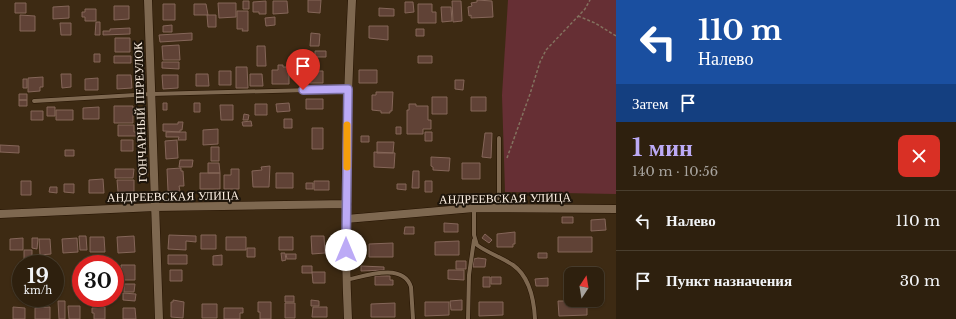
<!DOCTYPE html>
<html lang="ru">
<meta charset="utf-8">
<style>
:root{--surface:#2e200e;--page:#3a2d1c;--text:#f1f3f6;--muted:#a7a39e;--line:#493e2e;--accent:#bcaaf6}
body{margin:0;font-family:"Libre Baskerville",serif;background:var(--page);color:var(--text);height:100vh;display:flex;flex-direction:column;font-size:15px;white-space:nowrap}
*{box-sizing:border-box;margin:0}
p{font-size:13px;color:var(--muted)}
.icon{flex:none;width:22px;height:22px;fill:none;stroke:currentColor;stroke-width:2;stroke-linecap:round;stroke-linejoin:round}
.map{position:relative;flex:1;overflow:hidden}
.panel{display:flex;flex-direction:column;background:var(--surface);width:340px}
.panel>*{flex:none}
.guide{background:#1a4fa0;color:#fff;overflow:hidden}
.needle{width:26px;rotate:12deg}
.fabs{position:absolute;left:564px;top:267px;display:grid;gap:8px}
.fabs a{display:grid;place-items:center;width:40px;height:40px;border-radius:8px;background:var(--surface);box-shadow:0 1px 3px #0004,0 0 0 1px var(--line);font-size:20px}
.speed{position:absolute;left:12px;top:255px;display:flex;gap:8px;font-size:20px;font-weight:700;text-align:center}
.speed>*{display:grid;place-content:center;width:52px;height:52px;border-radius:50%;background:var(--surface);box-shadow:0 1px 3px #0004,0 0 0 1px var(--line);line-height:1}
.speed small{font-size:10px;font-weight:400}
.speed .limit{border:6px solid #d22;background:#fff;color:#111}
.pin{position:absolute;display:grid;place-items:center;width:34px;height:34px;color:#fff;margin:-41px -17px;border-radius:50% 50% 50% 0;rotate:-45deg;box-shadow:0 0 4px #0007}
.pin .icon{rotate:45deg}
.me{position:absolute;width:44px;margin:-22px;rotate:0deg;stroke-linejoin:round;filter:drop-shadow(0 0 3px #0008)}
.turn{display:flex;align-items:center;gap:14px;height:84px;padding:0 16px;font-size:18px}
.turn .icon{width:52px;height:52px;stroke-width:2.5}
.turn b{display:block;font-size:28px;line-height:34px}
.then{display:flex;align-items:center;height:38px;padding:0 16px;background:#0003;gap:8px;font-size:15px}
.round{display:grid;place-items:center;flex:none;width:42px;height:42px;border-radius:8px;background:var(--page)}
.headline{display:flex;align-items:center;justify-content:space-between;height:68px;padding:0 16px}
h1{font-size:24px;font-weight:700;line-height:30px;color:var(--accent)}
ul{padding:0;list-style:none}
li{display:flex;align-items:center;gap:12px;height:60px;padding:0 16px;border-top:1px solid var(--line)}
li div{flex:1}
li b{display:block;font-size:15px}
li em{font-style:normal}
main{display:flex;flex:1;min-height:0}
.map>svg:first-child{display:block}
.green{fill:#662f34}
.building{fill:#604236;stroke:#856659}
.lines{fill:none;stroke-linecap:round;stroke-linejoin:round}
.service-casing{stroke:#241200;stroke-width:5}
.minor-casing{stroke:#241200;stroke-width:9}
.path{stroke:#83725f;stroke-width:1.5;stroke-dasharray:3 2;stroke-linecap:butt}
.service{stroke:#7e6850;stroke-width:4}
.minor{stroke:#7e6850;stroke-width:8}
.route-casing{stroke:#7a6ea0;stroke-width:10}
.route{stroke:#bcaaf6;stroke-width:7}
.slow{stroke:#f59e0b;stroke-width:7}
.labels{text-anchor:middle;dominant-baseline:central;stroke-width:4;stroke-linejoin:round;paint-order:stroke}
.street-label{font-size:12px;fill:#fcefe2;stroke:#1e150b}
</style>
<main>
<div class="map">
<svg width="616" height="319" viewBox="0 0 616 319">
<rect width="100%" height="100%" fill="#3d2a13"/>
<!-- green -->
<path class="green" d="M508,0H616V194L505,192L502,95Z"/>
<!-- building -->
<path class="building" d="M308,0H321L320,13L308,12Z
M477,0L492,1L493,17L471,18V15L469,16L468,7L472,6L471,3L477,2Z
M243,1H249V9H243Z
M266,1V14H259V12H253V2Z
M273,1H287L288,13L273,14Z
M452,1H461L462,21L453,22Z
M405,2H413L414,12L405,13Z
M15,3H26V13H15Z
M218,3H236V17L219,18Z
M163,4H175V20H163Z
M194,4H206L208,15H194Z
M418,4H432V12H436V23H418Z
M69,6V18L53,19V7Z
M114,6H129V19L114,20Z
M441,7H451L452,21L442,22Z
M379,8L394,9V16H379Z
M85,9H96V21H85V17H82V12H85Z
M237,11H248V31H242L243,29H237Z
M20,15L35,16V31H20Z
M207,15H216V27H208Z
M275,17V25L266,26L265,18Z
M96,22H100V35H95Z
M60,23H71V35H61Z
M172,25V32H163V26Z
M369,26H388V40L369,38Z
M130,28V34L103,35V31H110V29Z
M416,29H424V36H416Z
M192,33V40L160,42L159,35Z
M311,33L320,34L319,46H310Z
M115,38H130V52H115Z
M179,45L180,60H163L162,46Z
M257,46H265L266,66H257Z
M315,51H326V57H315Z
M94,54H100V62H94Z
M114,56H131V63H114Z
M418,56H432V63H418Z
M162,62H179V69L162,68Z
M278,65H283V67H289V84H272V70H278Z
M236,67H247L248,88H236Z
M359,70H377V83H359Z
M219,71H231V85H219Z
M310,71H323V83H310Z
M61,74H71V87L62,88Z
M196,74H208L209,86H196Z
M250,74H262L263,86H250Z
M117,75H131L132,88L117,89Z
M162,75H178V88L163,89Z
M43,77V87H40V91L28,92V78Z
M98,78V90H85V79Z
M23,79H27V88H23Z
M455,80H464L463,90L455,89Z
M376,92H393L392,111H390V113H381V111L372,110V95H376Z
M19,94H27V100H19Z
M432,97H447V114H432Z
M471,97H486V111H471Z
M306,99H323V109H306Z
M19,100H27V106H19Z
M163,103H167V110H163Z
M194,103H200V112H194Z
M289,103L290,111L277,112L276,104Z
M255,104H267V115H255Z
M409,104H416V106H428V120H431V129H423V134H407V110H409Z
M220,105H233V120H221Z
M114,106H133V123H114Z
M47,107H55V116H47Z
M99,107V119H83V108Z
M56,110H73V120H56Z
M31,111H43V120H31Z
M244,114L249,115L248,120H243Z
M284,119H292V128H284Z
M251,121L252,126H243L242,122Z
M178,122H183L182,130H180V132L163,131V124H178Z
M118,125H134V132H136V136H118Z
M396,127H401V134H396Z
M312,128H323V149H312Z
M218,129V144L203,145V130Z
M166,132H186V140H178L179,137H166Z
M425,132H432V141H425Z
M485,133H492L491,158L482,157Z
M361,136H369V142H361Z
M121,140H133V151H121Z
M177,140L178,158L166,159L165,141Z
M377,142H394L393,153H377Z
M0,145L19,146V153L0,152Z
M211,147H219V161H211Z
M65,150H74V156H65Z
M374,152L395,153L394,168L374,167Z
M431,157L450,158L449,171L433,170V167L431,166Z
M180,160H193L192,167H179Z
M208,163H219L220,173H208Z
M462,163H480V179H462Z
M270,166L269,187H253L252,171L262,170L261,167Z
M181,168V171H183L184,186H179L180,191H168L167,169Z
M115,169H134L133,178H115Z
M231,169H239V189H224V175H231Z
M413,171H419V188H412Z
M200,173H220V189H200Z
M276,173H293V188H276Z
M103,179L104,193H89V180Z
M117,180H134V192H118Z
M21,181H31V195H21Z
M314,181H329V190H314Z
M425,181H432V192H425Z
M306,183H313V189H306Z
M64,184H74V193L64,192Z
M397,184H406V190L397,189Z
M50,187H57V193L49,192Z
M562,217H573V223H562Z
M605,219L606,230L591,231V220Z
M444,223L458,224V232H444Z
M405,227H414V234H404Z
M515,232V244H513V247H497V234Z
M485,234L492,240L489,243L482,238Z
M169,235L196,236V242L186,241V250L168,249Z
M201,235H216V249H201Z
M79,236H86L87,250H80Z
M134,236L135,252L118,253L117,237Z
M311,236H324L325,253L312,254Z
M90,237H104L105,252H90Z
M226,237H246V250H226Z
M279,237H293V250H279Z
M558,237H592V252H558Z
M23,238V250H10V239Z
M32,238H38L37,249L32,248Z
M77,238L78,252L63,253L62,239Z
M39,239H50L51,254L40,255Z
M459,241V255H435V242Z
M393,243V257H369V244Z
M247,248H255V257H247Z
M24,250H32V264H24Z
M281,253H285L286,260L282,261Z
M538,253H547V258H538Z
M286,254H296V259H287Z
M168,255H187V264H168Z
M222,255V265H213V256Z
M478,258L486,259L485,267H473L474,259Z
M456,261H466V269H456Z
M121,265H135V280H121Z
M302,266H312V273H302Z
M361,266L384,267V270L361,271Z
M170,270H182V281H170Z
M448,270H464V280L448,279Z
M312,272H325V283H313Z
M375,276H390V280H393V285H375Z
M483,277H490V287H483Z
M491,277H501V284H491Z
M548,278V286H536L535,279Z
M124,284H135L134,292H124Z
M123,293L136,294L135,301L123,300Z
M285,296H294V302H285Z
M173,300L184,302L183,318L171,317V302H173Z
M311,300L319,301V306H311Z
M462,300V310H451L450,301Z
M58,301H65V319H59Z
M558,301H587V315L559,316Z
M258,302H271V319H260V312H258Z
M425,302H449V315L425,316Z
M479,302H503V315L479,316Z
M285,303H295V318H285Z
M395,303V317H371V304Z
M202,304H217V318H202Z
M68,306H80V319H69Z
M13,307L25,308V319H13Z
M50,307V319H35V308Z
M105,307V319H94V313H92V308Z
M313,307H327V317H312Z
M123,308H135L136,319H123Z
M224,308H243V313H240V319H224Z"/>
<g class="lines">
<!-- service casing -->
<g class="service-casing">
<path id="service" d="M34,101L152,94L348,89
M474,208V235L477,245C488,253 501,257 513,265C530,277 534,300 535,319
M499,208V138
M346,280C365,276 403,262 411,287L413,319
M468,319L469,275L474,240"/>
</g>
<!-- minor casing -->
<g class="minor-casing">
<path id="minor" d="M148,0L159,319
M0,214L155,207L347,204
M346,219L474,208L616,209
M348,319C343,213 347,106 352,0"/>
</g>
<!-- path -->
<path class="path" d="M578,16L595,23L616,36
M507,158L530,94L540,62L546,50L585,9L590,0"/>
<!-- service -->
<use href="#service" class="service"/>
<!-- minor -->
<use href="#minor" class="minor"/>
</g>
<g class="lines">
<!-- route casing -->
<g class="route-casing">
<path id="route" d="M303,90L348,89L346,250"/>
</g>
<!-- route -->
<use href="#route" class="route"/>
<!-- slow -->
<path class="slow" d="M347,167V125"/>
</g>
<g class="labels">
<!-- street labels -->
<g class="street-label">
<text transform="translate(140 112) rotate(-92)">ГОНЧАРНЫЙ ПЕРЕУЛОК</text>
<text transform="translate(173 196) rotate(-1)">АНДРЕЕВСКАЯ УЛИЦА</text>
<text transform="translate(505 198) rotate(-1)">АНДРЕЕВСКАЯ УЛИЦА</text>
</g>
</g>
</svg>
<div class="fabs">
<a><svg class="needle" viewBox="-14 -14 28 28"><path d="M0-13l5 13h-10z" fill="#e53935"/><path d="M0 13l5-13h-10z" fill="#a7a39e"/></svg></a>
</div>
<div class="speed"><div>19<small>km/h</small></div><div class="limit">30</div></div>
<div class="pin" style="left:303px;top:90px;background:#d93025"><svg class="icon" aria-label="arrive" viewBox="0 0 24 24"><path d="M6 21V4h12l-3 4 3 4H6"/></svg></div>
<svg class="me" style="left:346px;top:250px" viewBox="-20 -20 40 40"><circle r="19" fill="#fff"/><path d="M0-13L10 11 0 6-10 11z" fill="#bcaaf6"/></svg>
</div>
<section class="panel">
<div class="guide">
<div class="turn"><svg class="icon" aria-label="left" viewBox="0 0 24 24"><path d="M17 20v-9H6M10 6l-5 5 5 5"/></svg><div><b>110 m</b>Налево</div></div>
<div class="then">Затем<svg class="icon" aria-label="arrive" viewBox="0 0 24 24"><path d="M6 21V4h12l-3 4 3 4H6"/></svg></div>
</div>
<div class="headline"><div><h1>1 мин</h1><p>140 m · 10:56</p></div><a class="round" style="background:#d93025;color:#fff"><svg class="icon" aria-label="close" viewBox="0 0 24 24"><path d="M6 6l12 12M18 6L6 18"/></svg></a></div>
<ul>
<li><svg class="icon" aria-label="left" viewBox="0 0 24 24"><path d="M17 20v-9H6M10 6l-5 5 5 5"/></svg><div><b>Налево</b></div><em>110 m</em></li>
<li><svg class="icon" aria-label="arrive" viewBox="0 0 24 24"><path d="M6 21V4h12l-3 4 3 4H6"/></svg><div><b>Пункт назначения</b></div><em>30 m</em></li>
</ul>
</section>
</main>
